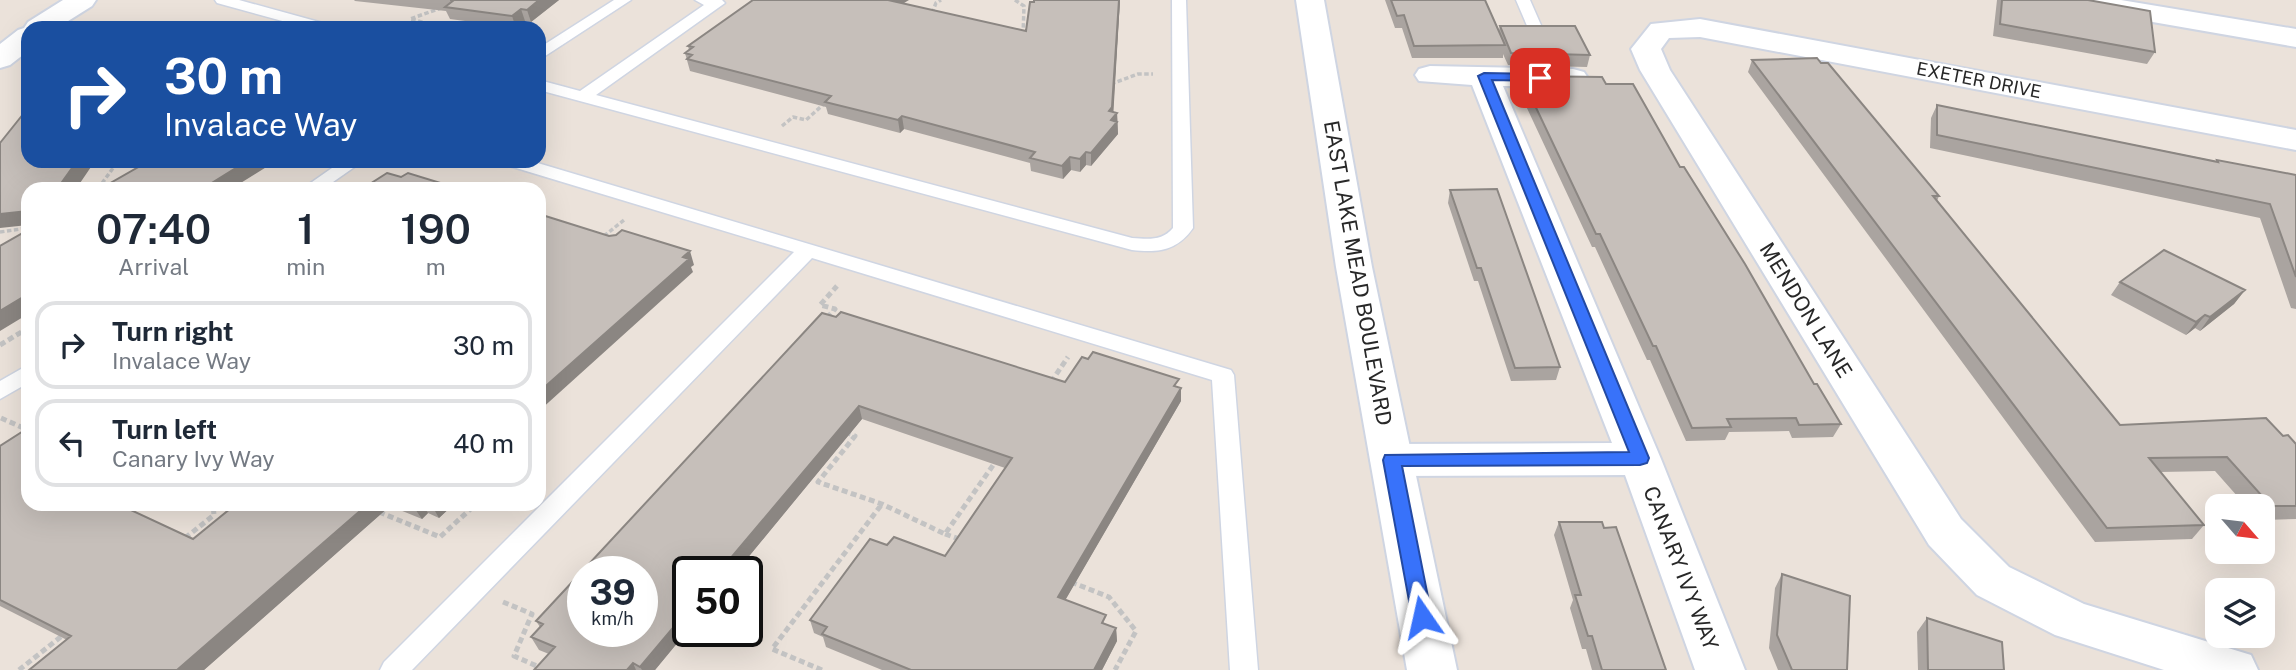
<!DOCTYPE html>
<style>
:root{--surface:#fff;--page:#f6f6f7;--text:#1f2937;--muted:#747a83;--line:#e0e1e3}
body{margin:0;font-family:"Public Sans",sans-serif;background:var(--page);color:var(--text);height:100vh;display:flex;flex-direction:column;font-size:26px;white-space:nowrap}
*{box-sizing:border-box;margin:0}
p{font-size:23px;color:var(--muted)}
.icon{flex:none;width:38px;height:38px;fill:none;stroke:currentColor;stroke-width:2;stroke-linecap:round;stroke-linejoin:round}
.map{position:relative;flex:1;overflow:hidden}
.sheet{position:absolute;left:21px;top:182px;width:525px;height:329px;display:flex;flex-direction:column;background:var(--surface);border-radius:21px;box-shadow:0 7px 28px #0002}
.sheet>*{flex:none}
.hud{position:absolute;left:21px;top:21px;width:525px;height:147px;border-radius:21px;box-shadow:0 7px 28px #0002;background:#1a4fa0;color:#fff;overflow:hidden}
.needle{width:46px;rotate:118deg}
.fabs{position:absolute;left:2205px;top:494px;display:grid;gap:14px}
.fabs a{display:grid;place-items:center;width:70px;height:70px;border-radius:14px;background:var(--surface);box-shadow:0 7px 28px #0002;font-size:35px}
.speed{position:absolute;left:567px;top:556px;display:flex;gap:14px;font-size:35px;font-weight:700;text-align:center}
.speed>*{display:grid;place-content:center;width:91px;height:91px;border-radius:50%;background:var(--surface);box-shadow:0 7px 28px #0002;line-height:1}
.speed small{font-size:18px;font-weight:400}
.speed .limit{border:4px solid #111;border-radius:10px;background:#fff;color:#111}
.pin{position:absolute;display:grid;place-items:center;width:60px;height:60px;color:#fff;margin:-30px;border-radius:14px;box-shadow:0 4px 10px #0006}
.me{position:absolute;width:77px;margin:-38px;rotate:349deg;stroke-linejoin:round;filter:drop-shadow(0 0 5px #0008)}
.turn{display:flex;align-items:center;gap:24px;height:147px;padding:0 28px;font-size:32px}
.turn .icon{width:91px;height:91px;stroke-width:2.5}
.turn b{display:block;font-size:49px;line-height:60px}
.eta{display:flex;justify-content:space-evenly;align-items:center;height:119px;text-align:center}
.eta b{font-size:42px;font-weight:600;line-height:49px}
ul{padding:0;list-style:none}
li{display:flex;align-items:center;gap:21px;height:88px;margin:0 14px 10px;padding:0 14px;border:4px solid var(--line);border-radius:21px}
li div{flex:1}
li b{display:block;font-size:26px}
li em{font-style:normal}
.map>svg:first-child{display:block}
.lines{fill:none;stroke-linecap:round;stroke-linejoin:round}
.service-casing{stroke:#cfd5e2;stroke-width:3}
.minor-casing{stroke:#cfd5e2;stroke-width:4}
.secondary-casing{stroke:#cfd5e2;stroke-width:4}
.path-far1{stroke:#c3c3c3;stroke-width:3.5;stroke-dasharray:4.5 2.5;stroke-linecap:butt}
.path{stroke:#c3c3c3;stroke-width:5;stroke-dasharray:6 3.5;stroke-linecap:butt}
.service{fill:#fff;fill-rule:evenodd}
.minor{fill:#fff;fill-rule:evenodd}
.secondary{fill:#fff;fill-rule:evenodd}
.wall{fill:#aaa4a0}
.shaded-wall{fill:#8b8682}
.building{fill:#c6bfba;stroke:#8b8682;stroke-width:2;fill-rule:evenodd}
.route{fill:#3872fa;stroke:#244aa2;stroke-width:2}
.labels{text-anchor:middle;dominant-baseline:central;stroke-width:5;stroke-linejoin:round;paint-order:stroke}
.far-street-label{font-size:18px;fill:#282828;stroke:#fff}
.street-label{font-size:21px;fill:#282828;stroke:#fff}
</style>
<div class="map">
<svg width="2296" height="670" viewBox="0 0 2296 670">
<rect width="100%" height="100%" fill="#ebe2da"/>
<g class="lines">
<!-- service casing -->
<g class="service-casing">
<path id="service" d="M215,0H239L330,25L333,28H308L217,3Z
M614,0H631L539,60V48Z
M695,0H722L725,3L596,95L1132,238C1149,239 1162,241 1173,228L1172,0H1186L1193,228C1177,251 1158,253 1132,250L539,90V80L580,91L704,5Z
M1516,0H1530L1544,32L1541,35H1531Z
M342,161H363L323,189H302Z
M503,161H531L1231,370L1234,375L1258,670H1230L1212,380L812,258L412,670H380L384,662L794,252L506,165Z
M28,365V383L0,399V381Z"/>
</g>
<!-- minor casing -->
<g class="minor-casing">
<path id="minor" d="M63,0H96L92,6L57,28H28V51L10,65L0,68V44L18,30L24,28L28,22Z
M2058,0H2121L2296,29V47L2072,8L2062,6Z
M1700,19L2296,130V150L1700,37L1669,38L1661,49L1670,70L1961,519L2009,567L2084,604L2251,655L2258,670H2164L2055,635L1977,595L1929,545L1640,70L1631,49L1651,24Z
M1430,66L1573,69L1584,72L1588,78L1584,84L1573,87L1503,86L1661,459L1745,670H1695L1625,475L1391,476L1376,471L1370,460L1376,449L1391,444L1612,443L1472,85L1419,81L1415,75L1419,69Z"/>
</g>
<!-- secondary casing -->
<g class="secondary-casing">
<path id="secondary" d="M1296,0H1324L1372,267L1457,670H1407L1336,267Z"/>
</g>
<!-- path-far1 -->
<path class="path-far1" d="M1015,0L1024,6L1023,36
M932,13L936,3L941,0
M417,28L426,23L410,19L441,8
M1111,84L1138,74H1153
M782,126L793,117L806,120L826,102
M98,189L118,161
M0,232L28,228
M604,236L624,220"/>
<!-- path -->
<path class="path" d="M827,318L835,309L820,305L837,286
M0,345L28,328
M1051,382L1068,357
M1,418L28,430
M845,432L855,436L818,482L882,504L945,534L996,461
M379,512L440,537L476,504
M945,534L962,540
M185,538L214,515L213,504
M1071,582L1109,597L1136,631L1115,670
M503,602L532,614L514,656L546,670
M19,670L63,635
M822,670L772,649L882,504"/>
<!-- service -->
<use href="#service" class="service"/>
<!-- minor -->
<use href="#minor" class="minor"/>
<!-- secondary -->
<use href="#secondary" class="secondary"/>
</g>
<!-- wall -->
<path class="wall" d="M354,0H559L531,22L525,21L517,28L450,19L446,11L355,1Z
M1034,0H1120L1113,112L1117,113L1118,134L1091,166L1086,165L1080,172L1071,170L1063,179L1031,171L1030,163L904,129L900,133L828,114L826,107L690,71L685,53L689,50L688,46L903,4L1026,31Z
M1385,0H1485L1499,30L1500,26L1590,55L1587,67L1508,65L1503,54V58H1412L1402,28H1395Z
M1997,0H2088L2155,52L2147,64L1993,36Z
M1752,60L1939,196L1937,201L2120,425L2283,436L2296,444V519L2263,520V506H2246L2215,471L2160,472L2204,525L2192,539L2095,542L1748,72Z
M1521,76L1606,84L1680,167L1814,384L1841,424L1833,437L1792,438L1789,431L1729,432L1725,440L1686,441L1650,360H1647L1595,247H1592L1518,89Z
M1937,105L2216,161L2217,160L2296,175V309L2291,308L2260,218L1930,148L1931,118Z
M1450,190L1560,367L1556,380L1511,381L1478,281H1474L1448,203Z
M2120,282L2245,290L2234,304L2200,331L2195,328L2186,335L2111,295Z
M836,317L1065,382L1178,387L1181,401L1065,600L1106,624L1116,628L1117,641L1102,670H882L826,647L823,637L814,633L810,620L887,545L945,556L1005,468L862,419L736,572H688V630L655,670H534L549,654L539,650L531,637L540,627L536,621Z
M0,446L28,504L193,539L236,504H454L439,518L428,513L422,519L390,506L204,670H29L67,640L0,606Z
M1559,522L1666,670H1592L1586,649H1582L1570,608L1573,600L1554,535Z
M1782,574L1847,670H1778L1769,648L1775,588Z
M1927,618L2004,670H1918L1917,632Z"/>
<!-- shaded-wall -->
<path class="shaded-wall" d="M539,0H559L531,22L527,10Z
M888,0H909L889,12Z
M1119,0H1120L1113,119L1117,113L1118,134L1091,166V153L1109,111Z
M521,9L525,21L516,28L512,16Z
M902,116L904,129L900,133L898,120Z
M1086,152V165L1080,172V159Z
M1070,157L1071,170L1063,179L1062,166Z
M77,161H95L76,189H57Z
M247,161H276L231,189H202Z
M28,211V225L0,228V214Z
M690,251L694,265L691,267L693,272L539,411V392Z
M2245,290L2234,304L2200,331L2210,317Z
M28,294V314L0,331V311Z
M2205,315L2195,328L2186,335L2196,322Z
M1181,388V401L1059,611L1058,597Z
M859,406L862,419L736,572H719Z
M368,504H389L390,506L204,670H177Z
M415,504H422L428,513L422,519L413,506Z
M431,504H454L439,518Z
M688,610V630L655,670H642L640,667Z
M1116,628L1117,641L1102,670H1094Z
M633,663L636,670H627Z"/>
<!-- building -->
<path class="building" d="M450,0H539L527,10L521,9L512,16L445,7L454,0Z
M753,0H888L1026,31L1030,2H1034V0H1119L1112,107L1109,111L1117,113L1111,120L1117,122L1091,153L1086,152L1080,159L1070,157L1062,166L1030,158L1035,152L902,116L898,120L825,102L831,96L687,59L692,55L685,53L693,47L688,46Z
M1391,0H1485L1505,45L1414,46L1404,15L1397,16Z
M2002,0H2088L2150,11L2155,52L2000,24Z
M1500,26H1575L1590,55L1511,53Z
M1817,58L1821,63H1828L1939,196H1933L2120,425L2266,418L2283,436L2288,435L2296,444V506H2271L2227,457L2149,458L2204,525L2107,528L1752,60Z
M1521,76L1602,77L1606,84H1633L1680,167H1684L1745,264L1814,384H1817L1841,424L1799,425L1796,418L1727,419L1731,427L1692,428L1656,346H1653L1600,234H1596Z
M1937,105L2218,162L2217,160L2296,175V277L2270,204L1937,135Z
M28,108V161H77L57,189H28V211L0,214V143Z
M149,161H247L202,189H100Z
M387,173L401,177L408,173L460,189H362Z
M1497,189L1560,367L1515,368L1481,268H1477L1450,190Z
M539,214L609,236L616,235L622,230L690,251L683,257L689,259L539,392Z
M28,230V294L0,311V246Z
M2164,250L2245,290L2210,317L2205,315L2196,322L2120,282Z
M841,312L1065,382L1082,357L1088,359L1093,352L1179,379L1174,386L1181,388L1058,597L1106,615L1102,623L1116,628L1094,670H911L822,634L827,627L810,620L870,539L887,545L894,537L945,556L1012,458L859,406L719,572H688V610L640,667L633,663L627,670H534L555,647L531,637L543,624L536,621L822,313L836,317ZM583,572H642V632H583Z
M28,428V504H118L193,539L236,504H368L177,670H29L71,636L0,600V446Z
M1559,522H1602L1604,528L1616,527L1666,670H1602L1592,636H1588L1575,595H1581Z
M1782,574L1850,596L1847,670H1792L1777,635Z
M1927,618L2002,642L2004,670H1928Z"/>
<!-- route -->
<path class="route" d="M1484,73L1540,74L1546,78L1540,81L1492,80L1649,458L1647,463L1640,465L1402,466L1432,617L1429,623L1422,626L1415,623L1412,617L1383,460L1385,455L1629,452L1478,76Z"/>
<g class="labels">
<!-- far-street labels -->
<g class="far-street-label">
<text transform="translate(1979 80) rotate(11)">EXETER DRIVE</text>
</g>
<!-- street labels -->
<g class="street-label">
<text transform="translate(1358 273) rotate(80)">EAST LAKE MEAD BOULEVARD</text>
<text transform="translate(1806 310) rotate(58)">MENDON LANE</text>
<text transform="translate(1681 568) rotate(69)">CANARY IVY WAY</text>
</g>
</g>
</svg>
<div class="fabs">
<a><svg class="needle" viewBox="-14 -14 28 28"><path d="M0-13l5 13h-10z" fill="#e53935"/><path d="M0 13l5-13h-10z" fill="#747a83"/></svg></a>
<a><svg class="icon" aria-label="layers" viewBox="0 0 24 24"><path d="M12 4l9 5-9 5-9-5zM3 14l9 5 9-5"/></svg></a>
</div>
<div class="speed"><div>39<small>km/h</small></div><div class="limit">50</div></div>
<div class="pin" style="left:1540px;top:78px;background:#d93025"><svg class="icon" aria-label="arrive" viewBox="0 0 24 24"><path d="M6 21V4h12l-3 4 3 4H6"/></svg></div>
<svg class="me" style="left:1422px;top:617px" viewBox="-20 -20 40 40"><path d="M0-17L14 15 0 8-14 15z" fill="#3872fa" stroke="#fff" stroke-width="4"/></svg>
<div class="hud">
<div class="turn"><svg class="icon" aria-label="right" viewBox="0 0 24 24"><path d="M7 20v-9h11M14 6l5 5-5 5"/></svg><div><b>30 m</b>Invalace Way</div></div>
</div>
<section class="sheet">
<div class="eta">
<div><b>07:40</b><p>Arrival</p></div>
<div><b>1</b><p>min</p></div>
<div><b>190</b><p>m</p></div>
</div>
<ul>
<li><svg class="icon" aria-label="right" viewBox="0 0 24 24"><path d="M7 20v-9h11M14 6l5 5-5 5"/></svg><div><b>Turn right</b><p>Invalace Way</p></div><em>30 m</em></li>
<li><svg class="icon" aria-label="left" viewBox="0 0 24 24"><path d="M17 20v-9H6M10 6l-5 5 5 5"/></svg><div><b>Turn left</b><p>Canary Ivy Way</p></div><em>40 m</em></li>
</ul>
</section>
</div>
